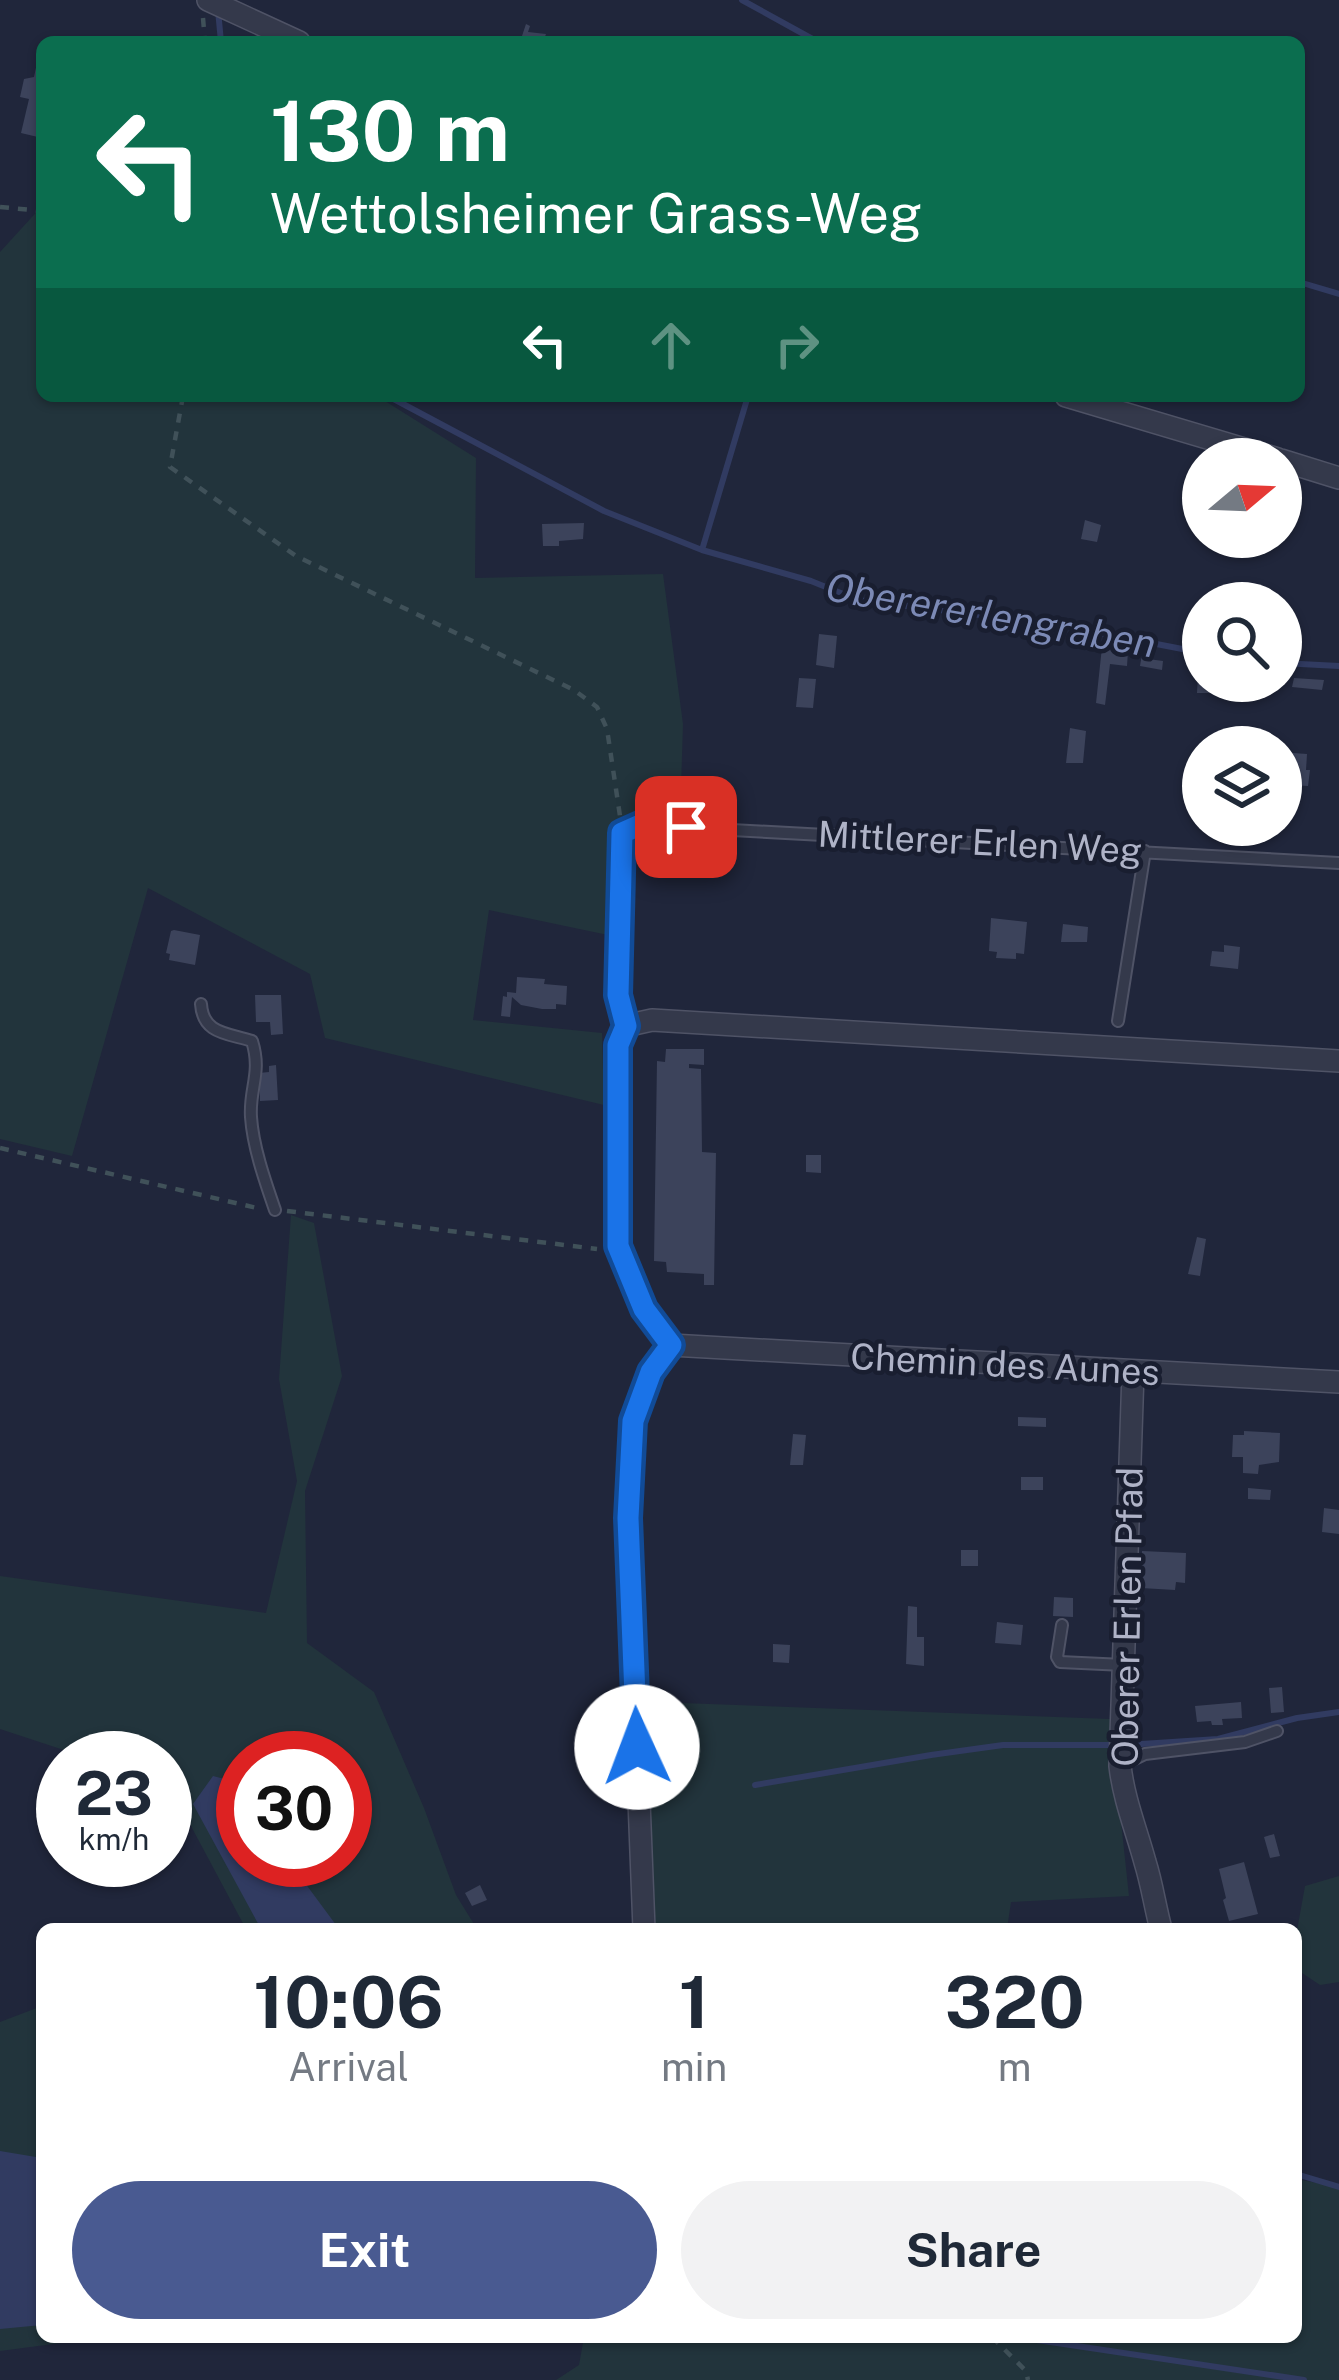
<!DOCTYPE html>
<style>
:root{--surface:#fff;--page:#f2f2f3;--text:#1f2937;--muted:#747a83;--accent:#495a91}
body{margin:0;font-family:"Public Sans",sans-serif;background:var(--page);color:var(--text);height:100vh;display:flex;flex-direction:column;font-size:45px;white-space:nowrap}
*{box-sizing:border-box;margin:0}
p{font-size:39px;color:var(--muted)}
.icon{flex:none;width:66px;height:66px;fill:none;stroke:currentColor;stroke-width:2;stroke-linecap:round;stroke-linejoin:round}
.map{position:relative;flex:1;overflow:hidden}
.sheet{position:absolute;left:36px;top:1923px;width:1266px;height:420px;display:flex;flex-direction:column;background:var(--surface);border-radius:18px;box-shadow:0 3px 9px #0004}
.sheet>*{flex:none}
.guide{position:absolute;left:36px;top:36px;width:1269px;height:366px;border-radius:18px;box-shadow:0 3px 9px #0004;background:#0b6e4f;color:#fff;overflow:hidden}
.needle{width:78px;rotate:71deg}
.fabs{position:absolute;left:1182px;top:438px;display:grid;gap:24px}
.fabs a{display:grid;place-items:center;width:120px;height:120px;border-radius:50%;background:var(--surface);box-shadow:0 3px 9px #0004;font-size:60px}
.speed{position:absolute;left:36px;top:1731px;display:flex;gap:24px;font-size:60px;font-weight:700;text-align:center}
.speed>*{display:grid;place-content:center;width:156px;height:156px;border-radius:50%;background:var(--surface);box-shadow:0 3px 9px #0004;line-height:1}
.speed small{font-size:30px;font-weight:400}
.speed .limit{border:18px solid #d22;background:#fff;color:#111}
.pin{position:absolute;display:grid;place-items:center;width:102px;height:102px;color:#fff;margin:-51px;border-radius:24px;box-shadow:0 6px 18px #0006}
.me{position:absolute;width:132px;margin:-66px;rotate:358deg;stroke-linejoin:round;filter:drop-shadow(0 0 9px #0008)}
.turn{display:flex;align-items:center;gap:42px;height:252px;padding:0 36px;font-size:54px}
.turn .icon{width:156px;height:156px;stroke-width:2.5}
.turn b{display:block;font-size:84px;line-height:102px}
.lanes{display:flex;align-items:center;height:114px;padding:0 36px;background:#0003;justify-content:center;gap:60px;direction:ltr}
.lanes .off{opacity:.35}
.eta{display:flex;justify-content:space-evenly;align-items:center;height:204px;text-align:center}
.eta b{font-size:72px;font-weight:700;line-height:84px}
.cta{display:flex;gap:24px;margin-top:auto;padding:24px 36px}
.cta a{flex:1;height:138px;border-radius:72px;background:var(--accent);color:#fff;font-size:48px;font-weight:700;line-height:138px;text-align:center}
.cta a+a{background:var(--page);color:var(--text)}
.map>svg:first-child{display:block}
.green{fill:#22343c;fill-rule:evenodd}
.water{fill:#313b61}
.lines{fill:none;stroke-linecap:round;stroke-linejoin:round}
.stream{stroke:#313b61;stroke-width:6}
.building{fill:#3c435b}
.lane-casing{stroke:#4f5366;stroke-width:14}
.street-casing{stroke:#4f5366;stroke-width:24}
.path{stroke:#405159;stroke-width:4.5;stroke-dasharray:9 9;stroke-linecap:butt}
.lane{stroke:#34394b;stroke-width:10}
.street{stroke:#34394b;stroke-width:21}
.route-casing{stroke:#114b97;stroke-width:30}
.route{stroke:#1a73e8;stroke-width:21}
.labels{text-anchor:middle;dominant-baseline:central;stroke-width:9;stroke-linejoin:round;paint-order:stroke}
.street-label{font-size:36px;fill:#afb3c7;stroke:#191e30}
.water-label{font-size:39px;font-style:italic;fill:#7c8ab6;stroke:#191e30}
</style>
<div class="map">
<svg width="1339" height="2380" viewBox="0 0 1339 2380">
<rect width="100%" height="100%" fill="#20263b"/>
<!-- green -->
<path class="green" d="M42,206V396H377L476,458L475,578L663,574L683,724L680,820L611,826L608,935L489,910L473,1020L602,1033L604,1105L325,1038L310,974L148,888L72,1156L0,1139V252Z
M291,1215L314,1223L342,1376L305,1491L307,1643L374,1692L424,1808L456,1895L477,1929H246L169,1785L165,1784V1758H88L0,1729V1576L266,1613L297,1481L279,1379ZM243,1758H345V1860H243Z
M655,1702L1110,1719L1129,1896L1011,1902L1007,1929H639L649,1810Z
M1339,1876V1982L1320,1985L1296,1969V1936L1305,1886Z
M42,2006V2337H107L0,2351V2022Z
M1296,2179L1339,2187V2380H556L579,2365L584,2337H1296Z"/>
<!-- water -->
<path class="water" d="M213,1776L240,1783L243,1789V1860H288L339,1929H261L193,1804Z
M0,2151L42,2158V2325L0,2329Z"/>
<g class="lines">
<!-- stream -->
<path class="stream" d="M742,0L818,42
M218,10L221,42
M1299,282L1339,294
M388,396L604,511L702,550L811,581L858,600L1053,624L1203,653
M702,550L748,396
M1281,663L1339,666
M1126,1745L1218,1739L1297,1718L1339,1712
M755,1785L931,1755L1003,1745H1113
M1296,2174L1339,2187
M1017,2337L1304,2380"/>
</g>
<!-- building -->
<path class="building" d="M526,24L530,26L528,32L546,34L543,42H520Z
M40,49H42V138L21,133L29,99L20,97L24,79L34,77Z
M1085,520L1101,525L1097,542L1081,539Z
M584,523L583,539L559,541V546H543L542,524Z
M819,634L837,636L834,668L816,665Z
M1102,647L1128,651L1127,666L1110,664L1105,705L1096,703Z
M1142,654L1148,655V659L1163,661L1162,670L1140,666Z
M1198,675L1203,676V681H1218L1217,693H1197Z
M799,678L816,679L813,708L796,707Z
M1294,678L1324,680L1322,690L1292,687Z
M1070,728L1086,731L1083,763H1066Z
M1293,753L1307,754L1306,770H1310L1308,786L1290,785Z
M991,918L1027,922L1024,954L1016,953V959L996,958L997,952L989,951Z
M1063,924L1088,927L1087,942H1061Z
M174,930L200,935L195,965L169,960L170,954L166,953L171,931Z
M1224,945L1240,947L1238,969L1210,966L1212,951L1224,952Z
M517,977L545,979L544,984L567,986L566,1005L556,1004V1009H542L521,1005L512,997L510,1017L501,1016L503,996L507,997V992L516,993Z
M255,995H281L283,1034L271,1035L270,1022H256Z
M666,1049H704V1065L689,1064V1068L701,1069L702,1152L716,1153L714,1285H704V1274L667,1272L666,1262L654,1261L657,1061L665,1062Z
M276,1065L278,1100L260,1101L259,1073L269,1072V1066Z
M806,1155H821V1173L806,1172Z
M1197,1237L1206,1239L1200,1276L1188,1274Z
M1018,1417L1046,1418V1427L1018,1426Z
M1244,1431L1280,1433L1279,1462L1259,1465L1258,1474L1243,1473V1457H1232L1233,1435H1244Z
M793,1434L806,1435L803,1465H790Z
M1021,1477H1043V1490H1021Z
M1248,1488L1271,1490L1270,1500L1248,1499Z
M1324,1508L1339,1510V1534L1322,1532Z
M961,1550H978V1566H961Z
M1142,1551L1186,1553L1185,1583L1176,1582L1175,1590L1141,1588Z
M1054,1597L1073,1598V1617L1053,1616Z
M908,1606L917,1607V1637H924V1666L906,1664Z
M997,1622L1023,1625L1021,1645L995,1643Z
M773,1644L790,1645L789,1663L773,1662Z
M1282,1687L1284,1712L1271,1713L1269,1688Z
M1241,1702L1242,1718L1222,1719L1223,1725H1212L1211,1721L1197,1722L1195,1706Z
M1274,1834L1280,1856L1270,1858L1264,1837Z
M1244,1862L1258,1914L1229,1921L1223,1900L1226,1898L1219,1869Z
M480,1885L487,1900L472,1906L465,1893Z"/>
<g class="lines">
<!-- lane casing -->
<g class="lane-casing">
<path id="lane" d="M201,1004C203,1034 227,1033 252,1041C262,1073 249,1088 251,1117C253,1147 265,1181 275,1210
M1118,1021L1145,851
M625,1026L618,995L622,833L640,825L1339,863
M1062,1625L1057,1657L1060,1662L1124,1665
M1120,1766L1145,1754L1245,1742L1277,1731"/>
</g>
<!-- street casing -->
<g class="street-casing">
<path id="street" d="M208,0L299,42
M1066,396L1278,459
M1281,460L1339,478
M671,1345L1339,1382
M1133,1372L1120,1766C1124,1800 1136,1829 1145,1862C1152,1884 1155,1907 1161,1929
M644,1929L628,1518L633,1421L651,1372L671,1345L644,1309L618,1246V1045L625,1026L652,1020L1339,1061"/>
</g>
<!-- path -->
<path class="path" d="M203,18L205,42
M0,207L42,211
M183,396L170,467L296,556L574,690L597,707L607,729L620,816
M0,1148L257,1208
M287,1211L597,1249
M992,2337L1026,2371L1028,2380"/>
<!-- lane -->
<use href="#lane" class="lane"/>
<!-- street -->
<use href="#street" class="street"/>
</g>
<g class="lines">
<!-- route casing -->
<g class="route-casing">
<path id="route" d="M637,1747L628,1518L633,1421L651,1372L671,1345L644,1309L618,1246V1045L626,1026L618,995L622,833L640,825L686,827"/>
</g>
<!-- route -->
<use href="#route" class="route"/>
</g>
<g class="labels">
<!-- street labels -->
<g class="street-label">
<text transform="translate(980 842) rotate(3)">Mittlerer Erlen Weg</text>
<text transform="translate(1005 1364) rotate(3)">Chemin des Aunes</text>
<text transform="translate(1127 1617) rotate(-89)">Oberer Erlen Pfad</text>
</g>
<!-- water labels -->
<g class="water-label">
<text transform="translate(991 615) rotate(10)">Oberererlengraben</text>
</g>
</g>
</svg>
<div class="fabs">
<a><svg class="needle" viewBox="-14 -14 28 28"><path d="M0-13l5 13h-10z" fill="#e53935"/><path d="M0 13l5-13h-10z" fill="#747a83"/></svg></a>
<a><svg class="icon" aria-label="search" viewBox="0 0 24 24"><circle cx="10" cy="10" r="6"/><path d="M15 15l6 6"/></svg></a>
<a><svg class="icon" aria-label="layers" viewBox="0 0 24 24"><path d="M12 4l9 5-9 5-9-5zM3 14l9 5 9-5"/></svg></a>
</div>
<div class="speed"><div>23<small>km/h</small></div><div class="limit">30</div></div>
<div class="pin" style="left:686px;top:827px;background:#d93025"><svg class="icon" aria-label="arrive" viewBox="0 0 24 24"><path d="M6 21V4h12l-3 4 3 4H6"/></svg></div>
<svg class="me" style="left:637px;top:1747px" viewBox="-20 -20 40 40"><circle r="19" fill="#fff"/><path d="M0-13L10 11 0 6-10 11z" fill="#1a73e8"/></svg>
<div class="guide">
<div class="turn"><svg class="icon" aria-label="left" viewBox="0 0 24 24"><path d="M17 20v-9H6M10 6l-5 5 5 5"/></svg><div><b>130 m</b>Wettolsheimer Grass-Weg</div></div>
<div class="lanes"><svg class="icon" aria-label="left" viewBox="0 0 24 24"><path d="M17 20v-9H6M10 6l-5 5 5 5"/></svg><svg class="icon off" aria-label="ahead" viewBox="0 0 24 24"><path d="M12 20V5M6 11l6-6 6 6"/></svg><svg class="icon off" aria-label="right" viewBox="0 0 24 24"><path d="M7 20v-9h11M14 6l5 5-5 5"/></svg></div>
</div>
<section class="sheet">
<div class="eta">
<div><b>10:06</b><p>Arrival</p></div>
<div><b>1</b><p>min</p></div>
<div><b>320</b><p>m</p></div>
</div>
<div class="cta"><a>Exit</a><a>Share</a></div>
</section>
</div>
